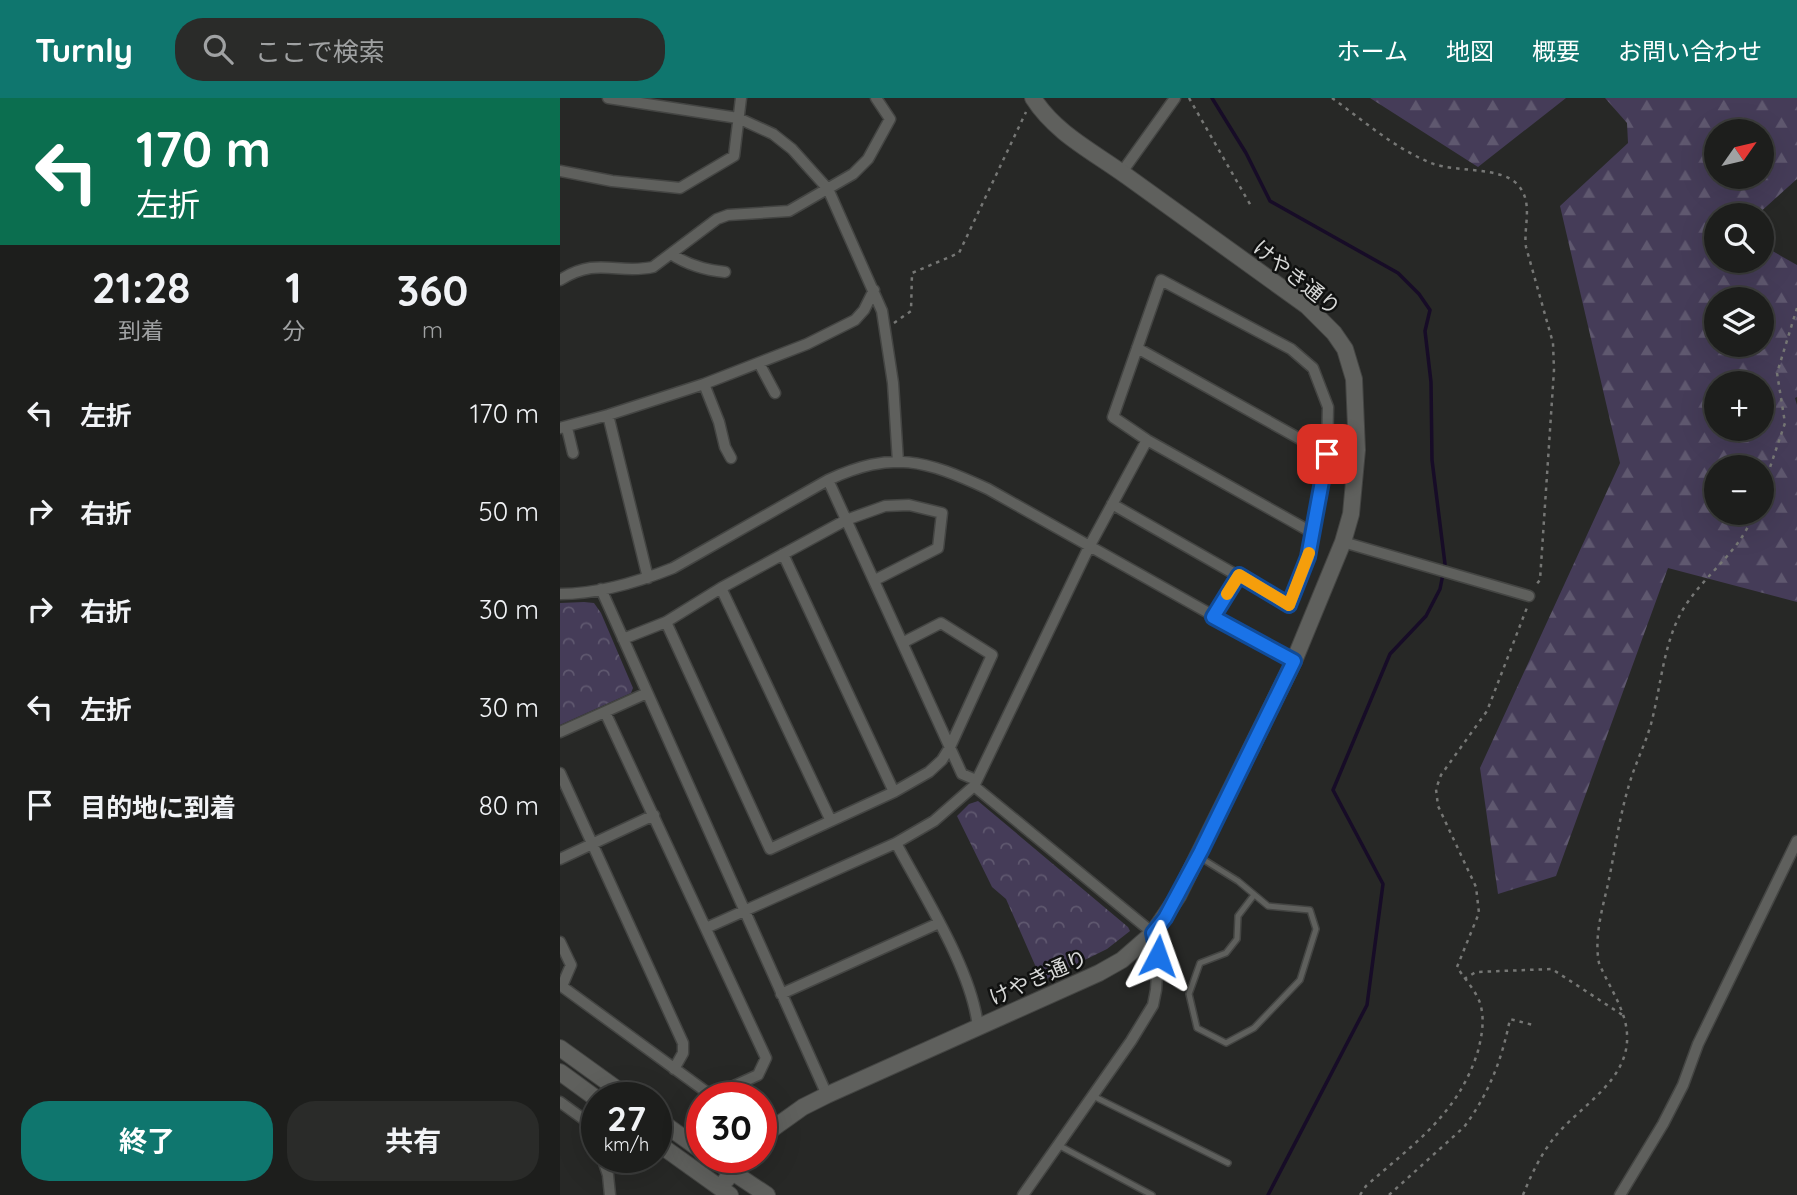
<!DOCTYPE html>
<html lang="ja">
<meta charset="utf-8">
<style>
:root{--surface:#1d1e1c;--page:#2a2b29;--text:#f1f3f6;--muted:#a0a2a3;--line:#3b3c3b;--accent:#0f766e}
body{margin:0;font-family:Quicksand,"Noto Sans JP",sans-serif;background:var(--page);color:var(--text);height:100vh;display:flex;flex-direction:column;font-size:26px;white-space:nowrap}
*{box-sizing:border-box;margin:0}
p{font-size:23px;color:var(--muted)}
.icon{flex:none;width:38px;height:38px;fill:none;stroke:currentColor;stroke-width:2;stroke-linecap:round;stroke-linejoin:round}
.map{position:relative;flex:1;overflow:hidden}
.sheet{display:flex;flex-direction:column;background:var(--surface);width:560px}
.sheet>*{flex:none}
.guide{background:#0b6e4f;color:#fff;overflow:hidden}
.needle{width:46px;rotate:56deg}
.tools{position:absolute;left:1144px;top:21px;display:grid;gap:14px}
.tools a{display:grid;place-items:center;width:70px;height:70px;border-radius:50%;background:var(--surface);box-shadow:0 7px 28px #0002,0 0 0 2px var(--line);font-size:35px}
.speed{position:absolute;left:21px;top:984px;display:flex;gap:14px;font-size:35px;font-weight:700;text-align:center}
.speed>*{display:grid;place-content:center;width:91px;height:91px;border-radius:50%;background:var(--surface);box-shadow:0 7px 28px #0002,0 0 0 2px var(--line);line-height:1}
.speed small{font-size:18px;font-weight:400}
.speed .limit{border:10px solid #d22;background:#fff;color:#111}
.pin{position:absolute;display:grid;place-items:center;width:60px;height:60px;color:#fff;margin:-30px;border-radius:14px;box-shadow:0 4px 10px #0006}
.me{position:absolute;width:77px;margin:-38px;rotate:4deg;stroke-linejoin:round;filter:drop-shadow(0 0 5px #0008)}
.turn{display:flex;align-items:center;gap:24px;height:147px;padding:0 21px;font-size:32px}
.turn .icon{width:91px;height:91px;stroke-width:2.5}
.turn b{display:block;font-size:49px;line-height:60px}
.eta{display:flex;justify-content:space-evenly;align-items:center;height:119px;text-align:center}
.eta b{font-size:42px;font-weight:700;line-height:49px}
.cta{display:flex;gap:14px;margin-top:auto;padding:14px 21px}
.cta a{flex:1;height:80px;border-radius:28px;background:var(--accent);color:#fff;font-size:28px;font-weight:700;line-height:80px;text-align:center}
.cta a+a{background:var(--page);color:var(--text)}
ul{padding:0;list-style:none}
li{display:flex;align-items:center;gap:21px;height:98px;padding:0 21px}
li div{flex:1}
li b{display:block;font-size:26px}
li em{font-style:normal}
header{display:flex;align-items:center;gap:42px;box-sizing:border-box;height:98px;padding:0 35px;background:var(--accent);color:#fff}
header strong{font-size:33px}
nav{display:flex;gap:38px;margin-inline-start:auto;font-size:24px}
.search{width:490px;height:63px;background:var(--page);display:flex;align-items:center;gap:18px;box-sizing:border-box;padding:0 24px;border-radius:28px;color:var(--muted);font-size:26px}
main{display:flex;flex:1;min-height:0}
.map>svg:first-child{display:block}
.forest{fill:url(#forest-firs);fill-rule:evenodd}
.park{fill:url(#park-crowns)}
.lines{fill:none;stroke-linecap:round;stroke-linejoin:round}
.stream{stroke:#170c27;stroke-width:3.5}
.lane-casing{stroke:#444543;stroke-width:8}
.street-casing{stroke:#444543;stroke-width:13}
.secondary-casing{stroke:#444543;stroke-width:18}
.path{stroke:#767775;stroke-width:2.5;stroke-dasharray:3.5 5;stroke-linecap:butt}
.lane{stroke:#5f605d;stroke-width:5}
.street{stroke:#5f605d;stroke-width:10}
.secondary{stroke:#5f605d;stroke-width:16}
.route-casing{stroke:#114b97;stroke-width:18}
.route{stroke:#1a73e8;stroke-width:12}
.slow{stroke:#f59e0b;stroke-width:12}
.labels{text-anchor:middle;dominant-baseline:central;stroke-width:5;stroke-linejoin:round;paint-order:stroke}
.street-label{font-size:21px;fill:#d8d9d8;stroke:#101110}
</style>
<header>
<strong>Turnly</strong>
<div class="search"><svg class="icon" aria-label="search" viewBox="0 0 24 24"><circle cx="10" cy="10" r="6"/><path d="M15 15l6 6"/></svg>ここで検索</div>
<nav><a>ホーム</a><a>地図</a><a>概要</a><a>お問い合わせ</a></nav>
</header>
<main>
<section class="sheet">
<div class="guide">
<div class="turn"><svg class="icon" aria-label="left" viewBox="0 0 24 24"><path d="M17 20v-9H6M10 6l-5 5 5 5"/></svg><div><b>170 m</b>左折</div></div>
</div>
<div class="eta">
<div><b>21:28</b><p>到着</p></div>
<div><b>1</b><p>分</p></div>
<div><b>360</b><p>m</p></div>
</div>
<ul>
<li><svg class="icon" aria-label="left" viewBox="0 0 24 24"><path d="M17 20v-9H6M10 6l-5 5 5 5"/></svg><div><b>左折</b></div><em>170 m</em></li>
<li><svg class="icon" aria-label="right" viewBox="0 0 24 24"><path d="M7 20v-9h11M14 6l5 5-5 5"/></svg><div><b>右折</b></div><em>50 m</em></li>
<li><svg class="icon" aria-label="right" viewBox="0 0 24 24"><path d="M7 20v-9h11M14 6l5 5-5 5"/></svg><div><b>右折</b></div><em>30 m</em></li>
<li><svg class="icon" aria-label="left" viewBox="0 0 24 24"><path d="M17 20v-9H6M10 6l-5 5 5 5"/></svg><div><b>左折</b></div><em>30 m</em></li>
<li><svg class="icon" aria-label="arrive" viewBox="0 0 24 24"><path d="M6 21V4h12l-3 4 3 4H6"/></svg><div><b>目的地に到着</b></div><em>80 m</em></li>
</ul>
<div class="cta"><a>終了</a><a>共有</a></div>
</section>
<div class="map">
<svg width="1237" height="1097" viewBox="0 0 1237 1097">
<defs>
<pattern id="forest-firs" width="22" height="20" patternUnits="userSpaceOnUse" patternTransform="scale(1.75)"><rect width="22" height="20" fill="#453c58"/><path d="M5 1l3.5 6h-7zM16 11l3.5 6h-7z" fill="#5f586f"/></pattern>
<pattern id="park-crowns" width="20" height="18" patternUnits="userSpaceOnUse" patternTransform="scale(1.75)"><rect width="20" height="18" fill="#453c58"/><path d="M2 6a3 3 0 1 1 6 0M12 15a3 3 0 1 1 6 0" fill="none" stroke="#5f586f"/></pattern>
</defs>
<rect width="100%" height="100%" fill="#272826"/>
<!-- forest -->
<path class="forest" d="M810,0H1006L918,69Z
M1045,0H1237V81L1197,117H1157V163H1202V147L1237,167V299L1235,300L1237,307V504L1108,470L996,778L938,796L920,670L1060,365L1000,108L1068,45L1067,25ZM1157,33H1202V79H1157ZM1157,201H1202V247H1157ZM1157,285H1202V331H1157ZM1157,369H1202V415H1157Z"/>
<!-- park -->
<path class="park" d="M24,504L34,505L41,515L73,590L71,595L0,627V505Z
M418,703L568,829L570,833L547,851L482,883L446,801L432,789L397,718L409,706Z"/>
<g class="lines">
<!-- stream -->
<path class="stream" d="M652,0L686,55L710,103L838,175L859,196L870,212L865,233L871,284L872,362L885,466L880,491L866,518L830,556L773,692L823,786L807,907L708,1097"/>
<!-- lane casing -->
<g class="lane-casing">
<path id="lane" d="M641,760L678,783L708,808L750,812L756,831L740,882L694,930L666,945L637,930L629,896L640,865L666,855L677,841L678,818L694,797
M533,998L668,1065
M498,1047L592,1097"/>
</g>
<!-- street casing -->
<g class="street-casing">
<path id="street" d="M48,0L178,20L213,36L232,51L268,91L322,213L333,285L338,364
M0,73L52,83L120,90L174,58L181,0
M562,74L615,0
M111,156C128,167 144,172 165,174
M0,182C38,158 57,177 93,169L157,121L168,117L229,113L293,76L308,61L330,21L316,0
M577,250L767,356
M199,265L215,295
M144,286L159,324L165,349L171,360
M48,317L88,480
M0,330L48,317L144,286L247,246L295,222L304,212L314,192
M7,330L13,355
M268,382L402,676L416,682
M552,406L729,507L748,459L767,356L768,309L753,270L731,251L601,182L553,319L587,342L753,435
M783,444L969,498
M223,456L334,694
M161,490L271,723
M41,491L267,997
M0,496C38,496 78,484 113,470L268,382C333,352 365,362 428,391L734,563
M653,519L679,477
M106,524L210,751L334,694L369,674L382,662L390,649L432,557L381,525L344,544
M63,541L106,524L161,490L286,422L325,408L349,407L382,415L378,450L315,482
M0,634L87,595
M0,675L123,945V955L114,971
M414,688L593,835L598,858L596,892L593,907L571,943L463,1097
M336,745C363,796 412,872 418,929
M0,761L94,717
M146,830L336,745L374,723L414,688L529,449L587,342
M0,844L11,867L2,888
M0,887L152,998L198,977L206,960L45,614
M221,896L379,825
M0,1004L33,1028L37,1040
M42,1059L48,1077L50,1097
M1060,1097L1103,1026L1123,987L1138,946L1237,743"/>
</g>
<!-- secondary casing -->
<g class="secondary-casing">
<path id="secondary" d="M0,950L68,999
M0,974L37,1001
M96,1020L142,1053
M201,1039L243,1009L267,997L539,875L562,862L593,835L618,798L734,563L783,444L791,416L797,352L794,281L785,251L774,235L747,208C687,165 628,122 568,79C534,54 496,36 473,0
M96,1044L170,1097
M150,1059L207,1097
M166,1082L184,1059"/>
</g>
<!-- path -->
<path class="path" d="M629,0L691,108
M772,0C804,23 834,50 871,65C897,75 941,68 958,87C974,105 963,129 966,149L993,245L994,272L980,482L975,488
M334,225L351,213L352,175L399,155L466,14
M1202,393L1225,325L1217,275L1237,210
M904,881L916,874L992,871L1064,918
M800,1097L806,1088C853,1046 898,1017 918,953C922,937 925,921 920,905C916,893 904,880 897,869L919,815L916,789L878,708L876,691L881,677L927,613L968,507
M829,1097L904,1029C929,996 942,961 950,921L973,927
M963,1097C971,1077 981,1056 994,1040C1019,1008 1070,983 1067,936C1066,912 1048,887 1039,865C1034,839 1042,812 1048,786C1055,753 1059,720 1069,687C1075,666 1085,647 1091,626C1101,589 1103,547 1122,513C1143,477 1180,455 1194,415"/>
<!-- lane -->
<use href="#lane" class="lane"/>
<!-- street -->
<use href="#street" class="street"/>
<!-- secondary -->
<use href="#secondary" class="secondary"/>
</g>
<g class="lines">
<!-- route casing -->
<g class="route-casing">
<path id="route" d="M598,858L593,835L605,820L641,753L734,563L653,519L679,477L729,507L748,459L767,356"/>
</g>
<!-- route -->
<use href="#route" class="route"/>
<!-- slow -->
<path class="slow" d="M667,496L679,477L729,507L749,455"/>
</g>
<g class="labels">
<!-- street labels -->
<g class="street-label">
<text transform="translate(737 179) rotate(39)">けやき通り</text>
<text transform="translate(478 879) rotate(-24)">けやき通り</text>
</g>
</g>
</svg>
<div class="tools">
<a><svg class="needle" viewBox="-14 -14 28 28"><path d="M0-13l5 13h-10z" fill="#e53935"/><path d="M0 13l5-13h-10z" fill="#a0a2a3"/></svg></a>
<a><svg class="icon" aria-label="search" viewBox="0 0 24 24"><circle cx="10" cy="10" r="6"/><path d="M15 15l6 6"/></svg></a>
<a><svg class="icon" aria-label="layers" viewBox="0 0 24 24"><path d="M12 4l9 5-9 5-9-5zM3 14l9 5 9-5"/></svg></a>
<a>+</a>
<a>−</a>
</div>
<div class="speed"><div>27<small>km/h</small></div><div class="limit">30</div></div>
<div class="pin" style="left:767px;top:356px;background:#d93025"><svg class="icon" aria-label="arrive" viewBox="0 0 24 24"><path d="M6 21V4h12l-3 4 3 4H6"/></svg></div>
<svg class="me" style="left:598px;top:858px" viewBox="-20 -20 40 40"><path d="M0-17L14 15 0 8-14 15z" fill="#1a73e8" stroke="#fff" stroke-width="4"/></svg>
</div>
</main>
